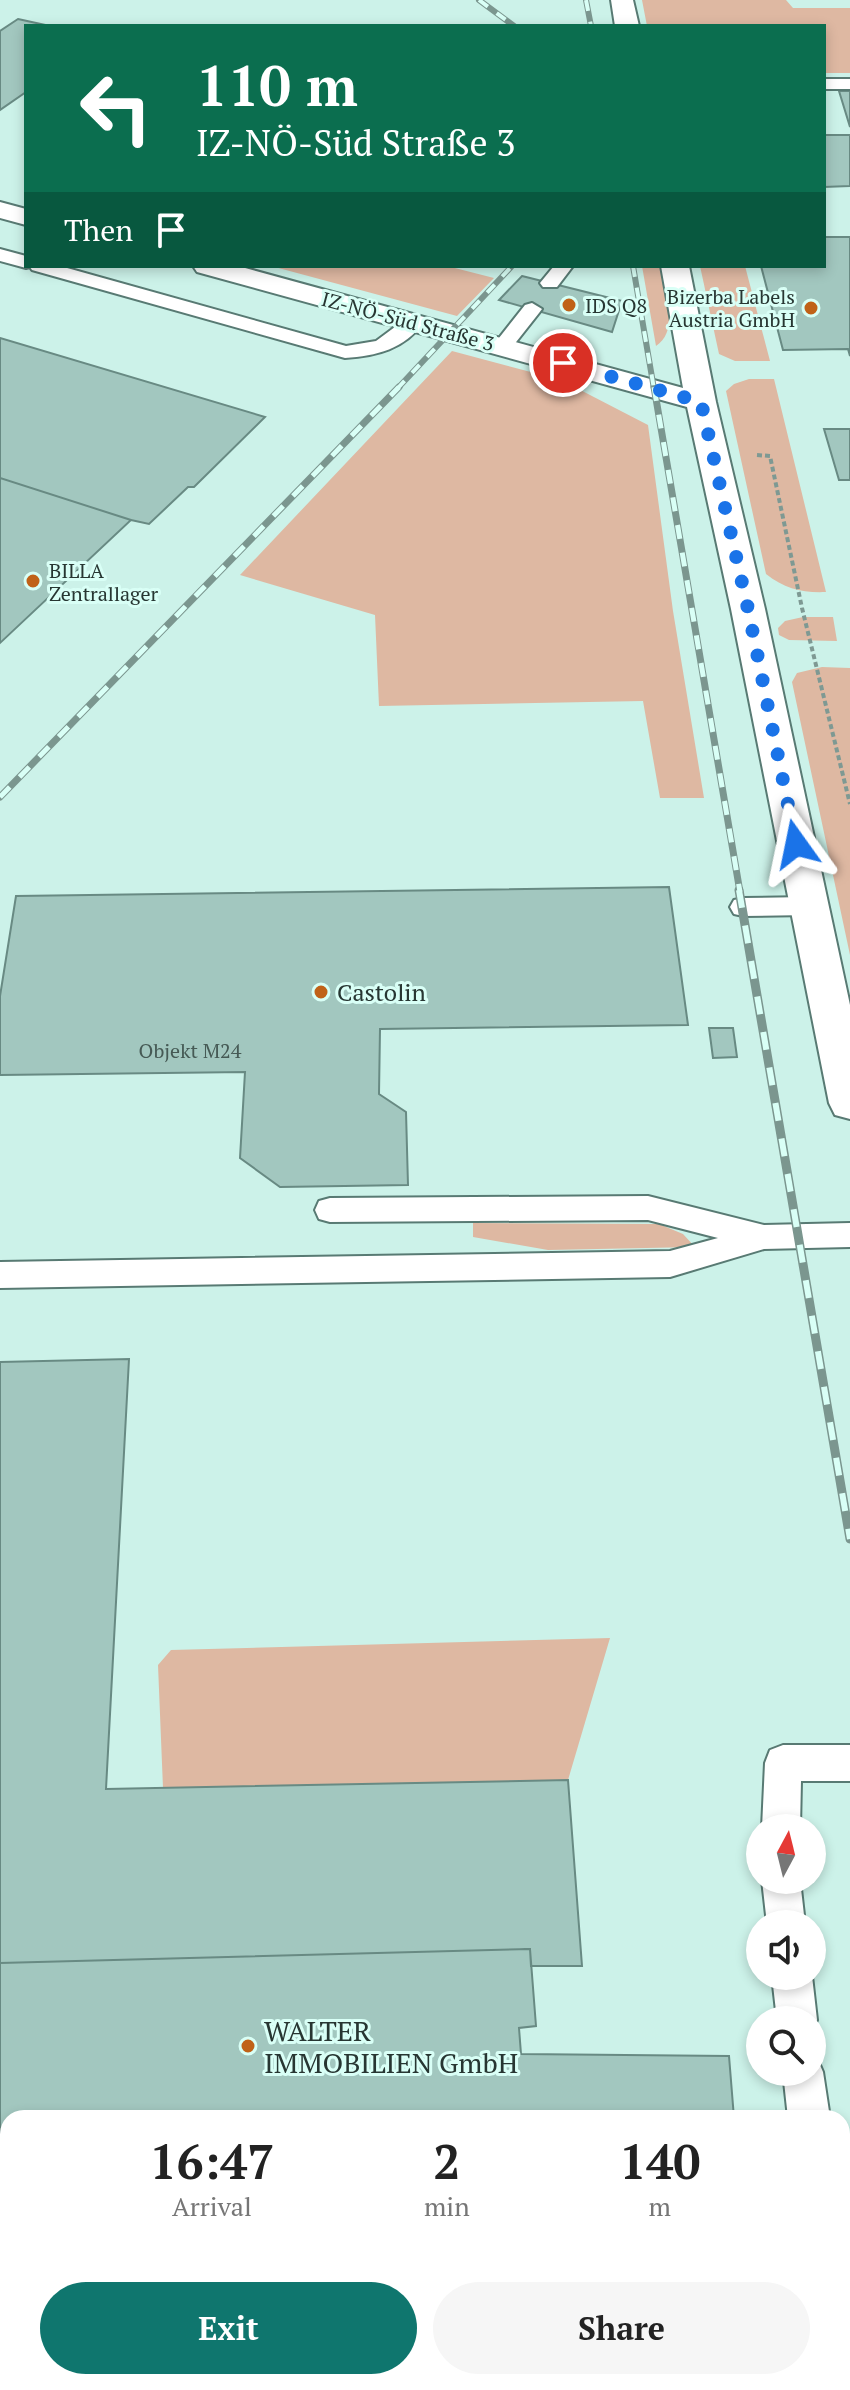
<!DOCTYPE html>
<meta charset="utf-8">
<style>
:root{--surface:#fff;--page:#f6f6f6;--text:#222;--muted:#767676;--accent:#0f766e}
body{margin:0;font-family:"PT Serif",serif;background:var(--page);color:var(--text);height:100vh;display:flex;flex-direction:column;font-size:30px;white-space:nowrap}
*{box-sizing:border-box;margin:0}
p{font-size:26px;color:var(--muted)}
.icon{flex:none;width:44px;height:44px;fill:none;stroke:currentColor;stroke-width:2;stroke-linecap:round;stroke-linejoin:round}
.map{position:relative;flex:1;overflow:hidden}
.panel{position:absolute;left:0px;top:2110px;width:850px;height:280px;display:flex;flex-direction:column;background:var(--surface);border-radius:24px 24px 0 0;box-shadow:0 4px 12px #0003}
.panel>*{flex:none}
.banner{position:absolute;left:24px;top:24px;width:802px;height:244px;border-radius:0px;box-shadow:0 4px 12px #0003;background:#0b6e4f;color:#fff;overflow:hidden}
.needle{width:52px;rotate:7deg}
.tools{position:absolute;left:746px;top:1814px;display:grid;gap:16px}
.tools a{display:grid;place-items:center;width:80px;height:80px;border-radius:50%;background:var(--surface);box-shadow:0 4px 12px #0003;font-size:40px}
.pin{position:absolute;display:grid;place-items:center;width:68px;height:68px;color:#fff;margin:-34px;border:4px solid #fff;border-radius:50%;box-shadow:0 2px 8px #0007}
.me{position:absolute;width:88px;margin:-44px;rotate:348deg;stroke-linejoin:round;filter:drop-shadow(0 0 6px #0008)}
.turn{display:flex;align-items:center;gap:28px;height:168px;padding:0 40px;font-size:36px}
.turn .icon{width:104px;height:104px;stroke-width:2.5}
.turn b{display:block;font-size:56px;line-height:68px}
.then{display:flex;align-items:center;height:76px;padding:0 40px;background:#0003;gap:16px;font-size:30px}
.eta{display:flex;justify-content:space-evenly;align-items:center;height:136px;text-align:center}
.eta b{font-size:48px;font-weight:800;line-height:56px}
.primary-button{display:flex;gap:16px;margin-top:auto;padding:16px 40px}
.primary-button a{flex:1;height:92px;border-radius:48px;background:var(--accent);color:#fff;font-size:32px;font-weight:800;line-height:92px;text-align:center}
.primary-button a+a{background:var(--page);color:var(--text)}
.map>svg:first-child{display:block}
.green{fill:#deb8a2}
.building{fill:#a2c7bf;stroke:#688a83;stroke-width:2}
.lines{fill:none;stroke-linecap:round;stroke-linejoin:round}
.lane-casing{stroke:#587a73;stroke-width:4}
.street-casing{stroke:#587a73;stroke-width:4}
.path-far1{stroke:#7e9993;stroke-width:4;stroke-dasharray:5 3;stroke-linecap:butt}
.path{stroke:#7e9993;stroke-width:6;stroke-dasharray:8 5;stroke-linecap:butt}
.lane{fill:#fff;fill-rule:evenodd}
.street{fill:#fff;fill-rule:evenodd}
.rail-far2-casing{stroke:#7b968f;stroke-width:6}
.rail-far1-casing{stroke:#7b968f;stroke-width:7}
.rail-casing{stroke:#7b968f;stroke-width:9}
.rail-far2{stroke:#d9fff6;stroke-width:4;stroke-dasharray:11;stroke-linecap:butt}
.rail-far1{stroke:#d9fff6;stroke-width:5;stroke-dasharray:14;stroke-linecap:butt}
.rail{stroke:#d9fff6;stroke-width:6;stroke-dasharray:18;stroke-linecap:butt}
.route{stroke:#1a73e8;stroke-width:14;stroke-dasharray:0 25.2}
.poi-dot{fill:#c06218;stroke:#d9fff6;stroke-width:3}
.labels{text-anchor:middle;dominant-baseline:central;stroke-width:6;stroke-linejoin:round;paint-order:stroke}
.far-poi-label{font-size:20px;fill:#273632;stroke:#d9fff6;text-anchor:start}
.far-street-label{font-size:20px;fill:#273632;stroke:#d9fff6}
.number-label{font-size:20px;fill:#465a55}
.poi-label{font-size:24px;fill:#273632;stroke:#d9fff6;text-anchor:start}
.near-poi-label{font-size:28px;fill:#273632;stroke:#d9fff6;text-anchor:start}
</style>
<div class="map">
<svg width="850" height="2390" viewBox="0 0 850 2390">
<rect width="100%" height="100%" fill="#ccf2e9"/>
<!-- green -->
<path class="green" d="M642,0H786L793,8H850V73H824V26H647Z
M271,266H447L494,278L457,316Z
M642,266H660C664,291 681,329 656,346Z
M700,266H745L770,361H735L719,354Z
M452,351L561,380L648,425L673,611L704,798H660L643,701L379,706L375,615L240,575Z
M749,379H774L826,592C803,593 785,589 766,574L726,391L734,384Z
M803,617H833L837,641L789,640L779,635L778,628L785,621Z
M822,667L850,668V955L792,682L797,673Z
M473,1223L659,1224L683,1234L695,1247L548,1250L473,1237Z
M610,1638L568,1780L163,1788L158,1665L171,1650Z"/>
<!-- building -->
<path class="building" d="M18,19L50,26H26V92L0,110V31Z
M839,91H850V127Z
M824,135H850V186L824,187Z
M824,237H850V356L848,349L783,350L761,266H824Z
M522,276L622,301L612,332L499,300Z
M0,338L265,417L194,487H188L149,524L131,520L0,478Z
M824,429H850V480H839Z
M0,478L131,520L0,643Z
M669,887L688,1025L380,1029L379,1094L406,1112L408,1185L280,1187L240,1158L245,1072L0,1075V996L16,896Z
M709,1028H733L737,1057L713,1058Z
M129,1359L106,1789L568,1780L582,1966H531L530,1949L0,1963V1362Z
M530,1949L536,2026L519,2028L521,2054L729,2056L734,2118H8V2156H0V1963Z"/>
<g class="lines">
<!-- lane casing -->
<g class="lane-casing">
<path id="lane" d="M824,79H850V89H824Z
M0,249L26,256V266H60L346,346L376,341L407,318H421L424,322C404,349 377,356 345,358L32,270L30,267L26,268L0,261Z
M554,266H573L557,287H543L540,283Z
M532,303L542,309L539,313L509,351H495L492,347L495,343L525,305Z
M809,897L818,899L822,906L818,913L809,915L743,916L734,914L730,907L734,900L743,898Z
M648,1196L764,1225L850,1223V1247L764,1249L670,1277L0,1288V1262L670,1251L718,1238L648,1220L330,1222L319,1219L315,1210L319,1201L330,1198Z
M783,1745H850V1781H801L800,1828H762L765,1763L770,1750Z
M762,1880H800L805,1924H767Z
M772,1976H812L817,2020L812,2032V2020H777Z
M812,2055L817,2058L823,2072L830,2118H788L783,2072H812Z
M842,2346L850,2349V2390H823L822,2382H842Z"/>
</g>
<!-- street casing -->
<g class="street-casing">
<path id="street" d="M611,0H633L639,26H615Z
M0,202L26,209V225L0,218Z
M193,266H238L683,388L661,266H689L716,402L765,609L850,1005V1119L835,1115L829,1103L731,609L687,407L197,272Z"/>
</g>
<!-- path-far1 -->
<path class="path-far1" d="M757,455L770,456L802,608L850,804"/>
<!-- path -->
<path class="path" d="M842,2312H850"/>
<!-- lane -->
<use href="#lane" class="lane"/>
<!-- street -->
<use href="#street" class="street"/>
<!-- rail-far2 casing -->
<g class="rail-far2-casing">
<path id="rail-far2" d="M479,0L514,26
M586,0L591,26
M633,266L654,389
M397,389L512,266"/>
</g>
<!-- rail-far1 casing -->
<g class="rail-far1-casing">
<path id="rail-far1" d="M654,387L740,892
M0,797L399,387"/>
</g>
<!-- rail casing -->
<g class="rail-casing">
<path id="rail" d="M739,890L850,1539"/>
</g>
<!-- rail-far2 -->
<use href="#rail-far2" class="rail-far2"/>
<!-- rail-far1 -->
<use href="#rail-far1" class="rail-far1"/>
<!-- rail -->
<use href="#rail" class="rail"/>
</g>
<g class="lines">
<!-- route -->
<path class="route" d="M563,363L701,402L748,609L796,844"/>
</g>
<!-- markers -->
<g class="poi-dot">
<circle cx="569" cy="305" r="8"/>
<circle cx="811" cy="308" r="8"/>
<circle cx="33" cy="581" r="8"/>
<circle cx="321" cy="992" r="8"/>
<circle cx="248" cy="2046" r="8"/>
</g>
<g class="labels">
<!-- far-poi labels -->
<g class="far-poi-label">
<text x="795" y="296" text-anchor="end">Bizerba Labels<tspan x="795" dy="23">Austria GmbH</tspan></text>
<text x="585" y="305">IDS Q8</text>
<text x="49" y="570">BILLA<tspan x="49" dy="23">Zentrallager</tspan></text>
</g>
<!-- far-street labels -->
<g class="far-street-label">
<text transform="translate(408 321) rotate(15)">IZ-NÖ-Süd Straße 3</text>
</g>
<!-- number labels -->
<g class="number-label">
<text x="190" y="1050">Objekt M24</text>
</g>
<!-- poi labels -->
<g class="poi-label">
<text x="337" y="992">Castolin</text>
</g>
<!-- near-poi labels -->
<g class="near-poi-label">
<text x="264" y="2030">WALTER<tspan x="264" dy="32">IMMOBILIEN GmbH</tspan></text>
</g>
</g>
</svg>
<div class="tools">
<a><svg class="needle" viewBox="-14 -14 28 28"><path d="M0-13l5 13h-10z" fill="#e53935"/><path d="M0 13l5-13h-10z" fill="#767676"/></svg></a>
<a><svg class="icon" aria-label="sound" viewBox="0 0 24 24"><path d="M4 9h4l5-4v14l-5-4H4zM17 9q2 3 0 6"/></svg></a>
<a><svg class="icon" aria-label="search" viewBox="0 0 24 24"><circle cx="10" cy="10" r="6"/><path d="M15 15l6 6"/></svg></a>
</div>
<div class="pin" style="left:563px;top:363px;background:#d93025"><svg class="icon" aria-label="arrive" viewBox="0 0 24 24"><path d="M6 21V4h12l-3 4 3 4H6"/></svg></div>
<svg class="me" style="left:796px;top:844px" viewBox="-20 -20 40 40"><path d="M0-17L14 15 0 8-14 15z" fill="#1a73e8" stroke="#fff" stroke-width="4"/></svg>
<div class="banner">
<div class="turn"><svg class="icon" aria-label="left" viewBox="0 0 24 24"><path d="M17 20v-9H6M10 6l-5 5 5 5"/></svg><div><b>110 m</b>IZ-NÖ-Süd Straße 3</div></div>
<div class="then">Then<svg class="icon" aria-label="arrive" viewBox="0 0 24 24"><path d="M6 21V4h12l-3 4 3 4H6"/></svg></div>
</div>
<section class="panel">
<div class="eta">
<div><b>16:47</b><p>Arrival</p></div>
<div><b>2</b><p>min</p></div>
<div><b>140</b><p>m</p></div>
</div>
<div class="primary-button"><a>Exit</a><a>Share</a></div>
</section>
</div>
